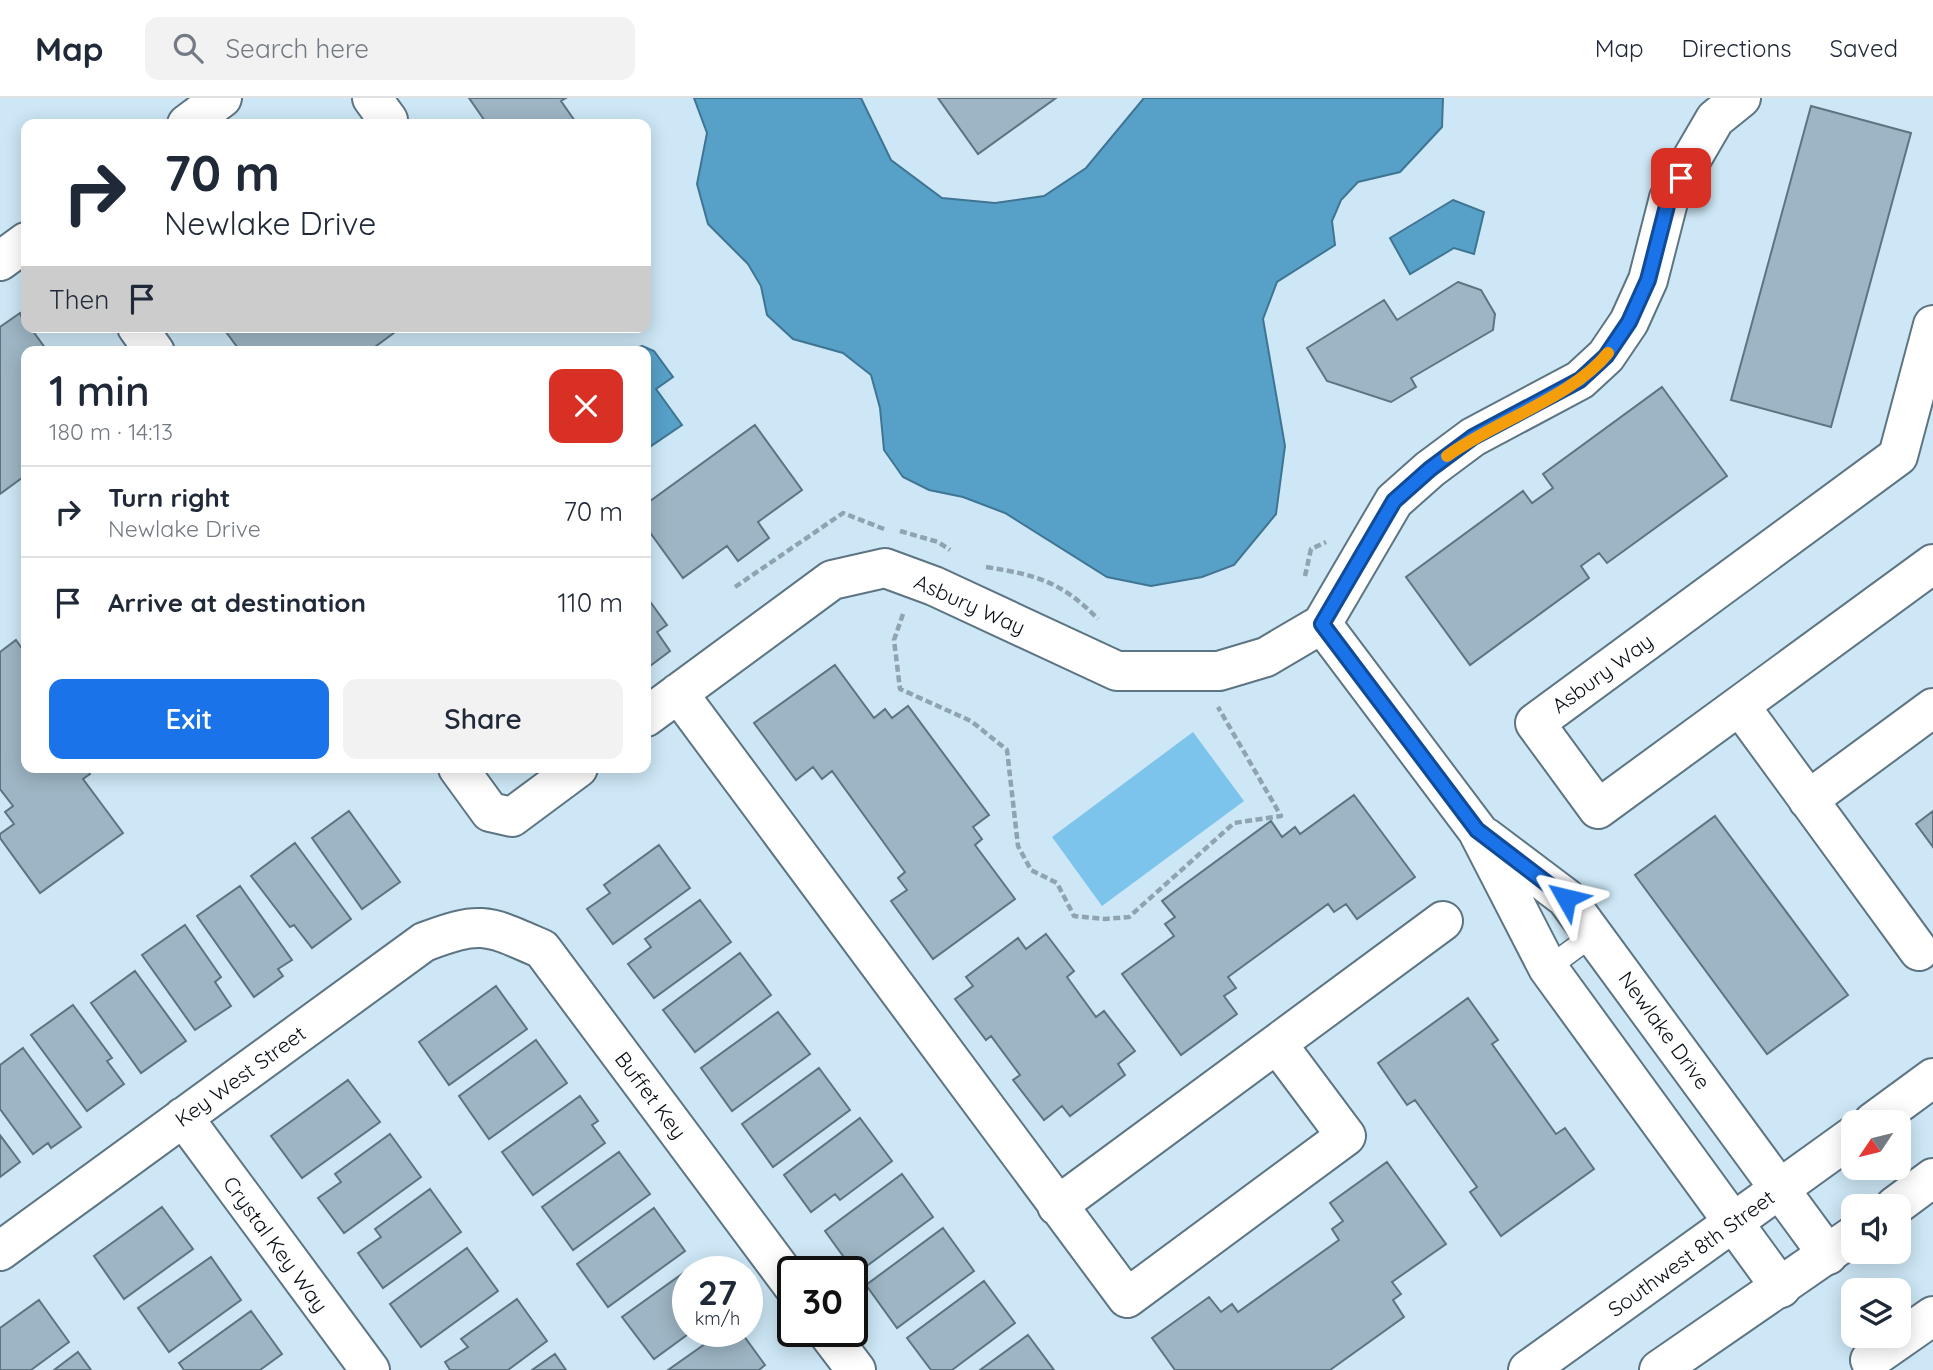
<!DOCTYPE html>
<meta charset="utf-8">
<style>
:root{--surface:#fff;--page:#f2f2f3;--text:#1f2937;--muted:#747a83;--line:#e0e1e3;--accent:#1a73e8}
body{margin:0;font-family:Quicksand,sans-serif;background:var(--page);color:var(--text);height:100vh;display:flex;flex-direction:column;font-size:26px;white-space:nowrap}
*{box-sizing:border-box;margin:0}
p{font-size:23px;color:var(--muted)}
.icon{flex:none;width:38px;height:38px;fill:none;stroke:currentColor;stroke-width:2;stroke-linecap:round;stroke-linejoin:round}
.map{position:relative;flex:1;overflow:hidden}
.side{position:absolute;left:21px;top:248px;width:630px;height:427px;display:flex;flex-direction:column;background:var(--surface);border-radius:14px;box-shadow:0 4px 18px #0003}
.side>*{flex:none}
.hud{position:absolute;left:21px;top:21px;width:630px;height:214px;border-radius:14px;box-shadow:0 4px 18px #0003;background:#fff;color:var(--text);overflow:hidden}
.needle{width:46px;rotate:235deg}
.controls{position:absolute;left:1841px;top:1012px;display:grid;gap:14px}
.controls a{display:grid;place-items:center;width:70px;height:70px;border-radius:14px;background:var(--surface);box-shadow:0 4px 18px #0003;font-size:35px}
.speed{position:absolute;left:672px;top:1158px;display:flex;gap:14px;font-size:35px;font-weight:700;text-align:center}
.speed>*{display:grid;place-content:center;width:91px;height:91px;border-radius:50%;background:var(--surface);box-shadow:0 4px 18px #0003;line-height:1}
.speed small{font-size:18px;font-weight:400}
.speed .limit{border:4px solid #111;border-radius:10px;background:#fff;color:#111}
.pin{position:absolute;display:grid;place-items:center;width:60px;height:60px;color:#fff;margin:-30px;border-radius:14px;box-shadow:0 4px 10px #0006}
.me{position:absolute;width:77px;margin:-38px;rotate:307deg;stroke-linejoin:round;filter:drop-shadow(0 0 5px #0008)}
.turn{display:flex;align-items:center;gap:24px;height:147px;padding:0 28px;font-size:32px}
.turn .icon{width:91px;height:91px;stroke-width:2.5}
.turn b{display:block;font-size:49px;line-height:60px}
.then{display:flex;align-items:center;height:66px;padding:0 28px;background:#0003;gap:14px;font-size:26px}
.round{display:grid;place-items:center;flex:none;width:74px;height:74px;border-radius:14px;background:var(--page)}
.overview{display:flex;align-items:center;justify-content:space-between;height:119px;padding:0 28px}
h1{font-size:42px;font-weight:600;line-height:52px}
.action{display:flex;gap:14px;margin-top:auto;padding:14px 28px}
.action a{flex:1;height:80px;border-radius:14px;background:var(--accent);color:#fff;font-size:28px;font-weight:600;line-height:80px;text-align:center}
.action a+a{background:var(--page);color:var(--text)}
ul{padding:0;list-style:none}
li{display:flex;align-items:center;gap:21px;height:91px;padding:0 28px;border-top:2px solid var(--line)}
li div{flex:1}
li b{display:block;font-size:26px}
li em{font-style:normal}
header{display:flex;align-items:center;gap:42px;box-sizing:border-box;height:98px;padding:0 35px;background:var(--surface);border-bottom:2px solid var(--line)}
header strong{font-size:33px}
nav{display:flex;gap:38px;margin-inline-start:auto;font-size:24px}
.search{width:490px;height:63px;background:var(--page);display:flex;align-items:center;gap:18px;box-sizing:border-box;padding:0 24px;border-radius:14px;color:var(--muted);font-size:26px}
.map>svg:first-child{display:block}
.green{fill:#7dc4ec}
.water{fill:#57a0c8;stroke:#3f7593;stroke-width:2}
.building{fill:#9db5c4;stroke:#5d7482;stroke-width:2}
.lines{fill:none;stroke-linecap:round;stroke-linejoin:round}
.lane-casing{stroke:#5d7482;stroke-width:24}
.street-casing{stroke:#5d7482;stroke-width:42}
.secondary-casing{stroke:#5d7482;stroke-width:42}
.path{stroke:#8fa4b0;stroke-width:4.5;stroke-dasharray:7 3.5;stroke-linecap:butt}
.lane{stroke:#fff;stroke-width:21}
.street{stroke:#fff;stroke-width:38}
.secondary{stroke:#fff;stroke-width:38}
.route-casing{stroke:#114b97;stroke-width:18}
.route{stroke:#1a73e8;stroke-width:12}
.slow{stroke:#f59e0b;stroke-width:12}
.labels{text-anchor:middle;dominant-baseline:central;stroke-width:7;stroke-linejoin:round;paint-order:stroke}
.street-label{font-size:21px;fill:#081016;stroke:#fff}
</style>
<header>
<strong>Map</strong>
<div class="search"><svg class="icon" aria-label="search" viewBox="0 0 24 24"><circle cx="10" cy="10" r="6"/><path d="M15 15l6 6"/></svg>Search here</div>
<nav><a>Map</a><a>Directions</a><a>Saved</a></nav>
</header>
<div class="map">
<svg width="1933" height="1272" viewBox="0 0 1933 1272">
<rect width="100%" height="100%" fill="#cde7f6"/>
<!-- green -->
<path class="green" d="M1193,634L1244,703L1102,808L1052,739Z"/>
<!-- water -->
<path class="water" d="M694,0H861L891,62L942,100L995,105L1044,98L1086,70L1144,0H1443L1442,29L1400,74L1358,84L1341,102L1332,123L1335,147L1277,184L1263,221L1285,348L1276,416L1234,467L1202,479L1151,488L1107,479L1005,415L963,399L929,392L903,379L884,352L880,310L871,277L843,255L793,241L767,217L761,188L748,166L708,126L697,86L707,35Z
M1453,102L1484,114L1474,156L1454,150L1410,176L1390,140Z
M642,248L654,253L673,279L656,291L682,327L651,348L646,341V254H621Z"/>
<!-- building -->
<path class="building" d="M469,0H566L561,3L577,26H487Z
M938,0H1056L978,56Z
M1811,8L1911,35L1831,329L1731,302Z
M1458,184L1481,192L1495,216L1493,232L1411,280L1416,289L1391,304L1327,283L1307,250L1384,202L1397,222Z
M20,215L26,229H30L48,254H26V377L0,396V229Z
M402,229L368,254H241L223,230Z
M1662,289L1727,378L1607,465L1599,455L1581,468L1589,480L1470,567L1406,479L1523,393L1532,405L1553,390L1543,376Z
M755,327L802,392L758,424L769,440L738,463L727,448L683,480L646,429V406Z
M646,498L667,527L657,534L670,553L646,571Z
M16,542L26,556V670H86L90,676L83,681L123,735L40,795L0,740V736L14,726L5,714L13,708L0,691V554Z
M835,567L874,620L885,611L892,620L908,608L989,717L973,729L982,741L975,747L1015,801L933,861L891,803L907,792L898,780L905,774L832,673L822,681L813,669L796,682L754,625Z
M1354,697L1415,779L1357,821L1346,806L1334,814L1328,806L1228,879L1236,890L1224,898L1237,916L1181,957L1122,876L1174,838L1165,826L1175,819L1162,803L1271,723L1282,739L1295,729L1300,736Z
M349,713L400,784L362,811L312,740Z
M1933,713V749L1916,726Z
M1715,718L1848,897L1767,956L1635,777Z
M295,745L351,821L312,850L294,827L290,829L251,778Z
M659,747L690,790L613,846L587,811L610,795L604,787Z
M240,788L292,862L278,871L283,878L254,899L197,818Z
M700,802L731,844L654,900L628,866L651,849L645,841Z
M185,827L221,879L215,884L231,908L195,932L142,857Z
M1046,836L1074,873L1067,879L1096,919L1104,913L1135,953L1118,966L1125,977L1070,1018L1062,1008L1044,1022L1013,982L1020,977L991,938L986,942L955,901L973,888L966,879L1018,840L1026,851Z
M740,855L771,897L695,954L663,912Z
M135,873L186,943L141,975L91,905Z
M496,888L527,931L449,987L419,944Z
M1468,900L1498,942L1492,946L1556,1036L1565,1030L1594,1071L1501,1138L1470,1094L1477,1089L1415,1002L1407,1007L1378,965Z
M73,907L112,960L107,963L124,986L87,1013L31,937Z
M778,914L810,956L732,1013L701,970Z
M536,942L567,985L489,1041L459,998Z
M23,950L81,1029L51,1050L48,1045L33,1056L0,1011V967Z
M819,970L850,1012L773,1069L742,1026Z
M348,982L380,1024L302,1080L271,1038Z
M580,998L598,1023L592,1027L605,1045L533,1097L502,1054Z
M860,1020L892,1063L840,1102L835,1096L811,1114L784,1077Z
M390,1036L421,1079L344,1135L318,1100L341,1084L335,1076Z
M0,1037L20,1064L0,1079Z
M619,1054L650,1096L573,1152L542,1109Z
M1387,1064L1446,1146L1392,1184L1401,1196L1393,1202L1404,1219L1330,1272H1175L1152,1240L1209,1199L1221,1214L1232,1206L1238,1214L1339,1142L1332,1131L1343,1123L1330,1105Z
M902,1076L933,1119L856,1176L825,1133Z
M430,1091L461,1134L383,1190L358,1155L381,1139L375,1131Z
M162,1109L193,1151L124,1201L94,1158Z
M654,1110L685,1153L608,1209L577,1166Z
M943,1130L974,1173L897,1230L866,1187Z
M467,1150L498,1193L421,1249L390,1206Z
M211,1159L241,1202L169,1254L138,1210Z
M700,1163L708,1174H688V1234H691L654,1261L622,1219Z
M984,1183L1015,1225L952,1272H931L907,1240Z
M517,1201L547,1243L508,1272H450L445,1264L468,1249L461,1241Z
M39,1202L69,1244L31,1272H0V1230Z
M251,1213L282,1256L260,1272H184L179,1265Z
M722,1234H741L765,1267L759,1272H668Z
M1028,1237L1054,1272H980Z
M78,1254L91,1272H54Z
M555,1256L566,1272H532Z"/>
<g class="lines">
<!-- lane casing -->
<g class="lane-casing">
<path id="lane" d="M1548,870L1594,836"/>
</g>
<!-- street casing -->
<g class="street-casing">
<path id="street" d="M372,0L388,22L382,26
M187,26L222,0
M0,163L26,144
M1933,227L1898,358L1535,625L1598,711L1933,466
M137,229L155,254
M1322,526L1477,732L1548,870L1781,1190
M678,595L1127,1200L1346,1038L1278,947
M1740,608L1919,853
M646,619L832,482L885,470L934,488L1117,573H1219L1266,559L1322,526L1394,403L1430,371L1473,339L1580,282L1606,258L1629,224L1648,182L1669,100L1715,21L1741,0
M458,670L490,714L512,719L578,670
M1808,702L1933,610
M1485,739L1566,800L1828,1157
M183,1019L370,1272
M1057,1108L1443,823
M0,1153L424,844C482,822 487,827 542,851L793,1188
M827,1234L856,1272
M1870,1262L1933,1218"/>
</g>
<!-- secondary casing -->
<g class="secondary-casing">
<path id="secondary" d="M1873,1024L1933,980
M1895,1108L1933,1080
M1528,1272L1853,1038
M1659,1272L1853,1138"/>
</g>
<!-- path -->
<path class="path" d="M900,433L938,444L950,452
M986,469C1037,477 1062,484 1098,521
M1305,478L1311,451L1326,444
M735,489L843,415L884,431
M903,516L894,542L900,591L971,623L1007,652L1018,748L1031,772L1057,785L1074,818L1105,821L1129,819L1234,725L1281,718L1218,609"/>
<!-- lane -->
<use href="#lane" class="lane"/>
<!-- street -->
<use href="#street" class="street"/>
<!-- secondary -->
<use href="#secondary" class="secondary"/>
</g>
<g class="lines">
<!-- route casing -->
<g class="route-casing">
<path id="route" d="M1566,800L1477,732L1322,526L1394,403L1430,371L1473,339L1580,282L1606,258L1629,224L1648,182L1669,100L1681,80"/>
</g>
<!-- route -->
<use href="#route" class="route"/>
<!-- slow -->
<path class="slow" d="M1447,358C1495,323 1573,299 1608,255"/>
</g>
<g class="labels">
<!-- street labels -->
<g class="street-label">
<text transform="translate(970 506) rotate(24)">Asbury Way</text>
<text transform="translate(1602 575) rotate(-36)">Asbury Way</text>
<text transform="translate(1665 932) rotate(54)">Newlake Drive</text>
<text transform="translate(240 978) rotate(-36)">Key West Street</text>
<text transform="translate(651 997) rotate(53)">Buffet Key</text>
<text transform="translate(276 1146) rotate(54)">Crystal Key Way</text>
<text transform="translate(1691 1155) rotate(-36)">Southwest 8th Street</text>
</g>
</g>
</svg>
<div class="controls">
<a><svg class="needle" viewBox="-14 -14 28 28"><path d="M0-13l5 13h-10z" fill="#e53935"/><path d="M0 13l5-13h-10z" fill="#747a83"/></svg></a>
<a><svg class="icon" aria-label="sound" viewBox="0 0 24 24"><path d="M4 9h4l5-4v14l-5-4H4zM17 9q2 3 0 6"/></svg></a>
<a><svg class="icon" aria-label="layers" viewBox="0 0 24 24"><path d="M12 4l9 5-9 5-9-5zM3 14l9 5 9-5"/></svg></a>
</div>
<div class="speed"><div>27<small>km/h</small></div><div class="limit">30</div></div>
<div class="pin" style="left:1681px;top:80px;background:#d93025"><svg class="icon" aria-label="arrive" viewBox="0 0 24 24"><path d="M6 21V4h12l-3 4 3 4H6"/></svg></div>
<svg class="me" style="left:1566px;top:800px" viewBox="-20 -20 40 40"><path d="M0-17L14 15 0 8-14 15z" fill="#1a73e8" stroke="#fff" stroke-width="4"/></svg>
<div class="hud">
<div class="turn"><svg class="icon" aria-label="right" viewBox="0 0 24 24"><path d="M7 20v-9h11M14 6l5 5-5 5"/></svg><div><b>70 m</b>Newlake Drive</div></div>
<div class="then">Then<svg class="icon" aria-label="arrive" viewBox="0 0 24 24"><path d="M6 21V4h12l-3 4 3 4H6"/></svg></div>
</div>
<section class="side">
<div class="overview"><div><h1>1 min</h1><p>180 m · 14:13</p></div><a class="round" style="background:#d93025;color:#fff"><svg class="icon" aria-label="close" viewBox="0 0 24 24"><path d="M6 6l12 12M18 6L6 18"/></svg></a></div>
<ul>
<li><svg class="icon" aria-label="right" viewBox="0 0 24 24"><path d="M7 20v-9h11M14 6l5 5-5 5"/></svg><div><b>Turn right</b><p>Newlake Drive</p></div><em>70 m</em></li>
<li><svg class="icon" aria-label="arrive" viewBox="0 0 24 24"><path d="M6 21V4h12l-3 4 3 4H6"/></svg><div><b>Arrive at destination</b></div><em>110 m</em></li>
</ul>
<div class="action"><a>Exit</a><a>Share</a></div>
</section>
</div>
